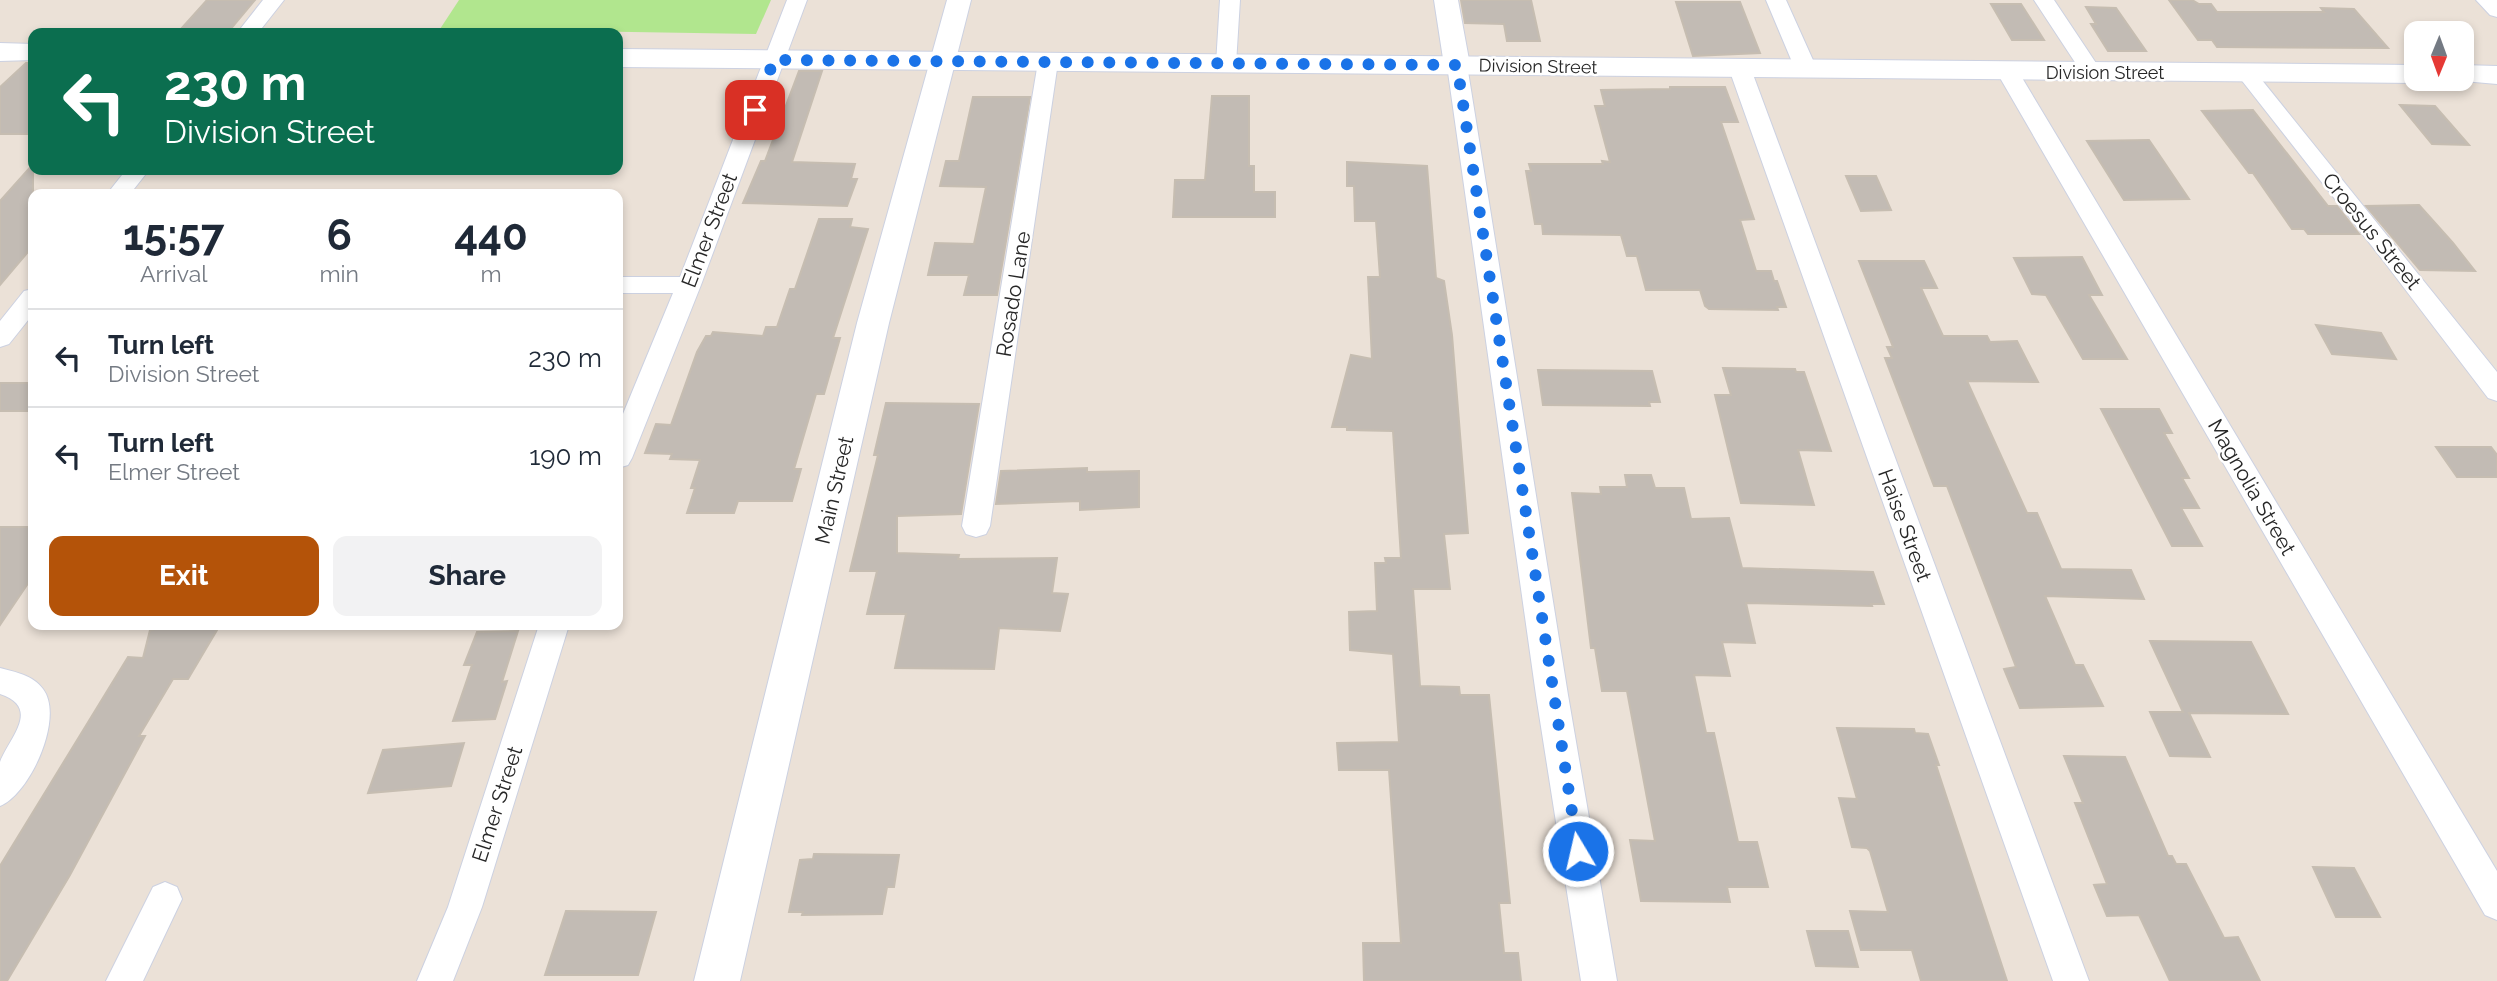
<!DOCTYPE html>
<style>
:root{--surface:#fff;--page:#f2f2f3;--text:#1f2937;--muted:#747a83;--line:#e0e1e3;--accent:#b45309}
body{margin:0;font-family:Raleway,sans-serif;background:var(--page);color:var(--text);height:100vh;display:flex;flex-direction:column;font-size:26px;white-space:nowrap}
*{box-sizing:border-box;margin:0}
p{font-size:23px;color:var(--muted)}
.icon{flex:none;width:38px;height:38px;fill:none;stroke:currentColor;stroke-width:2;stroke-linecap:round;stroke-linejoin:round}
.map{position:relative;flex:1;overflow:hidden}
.side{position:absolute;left:28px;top:189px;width:595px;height:441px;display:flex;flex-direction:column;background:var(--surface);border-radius:14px;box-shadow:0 4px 10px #0003}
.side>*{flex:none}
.top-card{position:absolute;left:28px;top:28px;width:595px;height:147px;border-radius:14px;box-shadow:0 4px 10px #0003;background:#0b6e4f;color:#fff;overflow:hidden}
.needle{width:46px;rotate:181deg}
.tools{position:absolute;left:2404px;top:21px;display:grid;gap:14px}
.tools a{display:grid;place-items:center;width:70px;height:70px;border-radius:14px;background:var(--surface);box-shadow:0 4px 10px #0003;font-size:35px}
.pin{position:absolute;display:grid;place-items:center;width:60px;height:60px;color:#fff;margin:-30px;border-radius:14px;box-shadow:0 4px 10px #0006}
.me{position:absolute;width:77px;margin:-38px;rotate:351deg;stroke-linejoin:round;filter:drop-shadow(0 0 5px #0008)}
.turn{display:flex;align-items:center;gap:24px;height:147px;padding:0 21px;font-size:32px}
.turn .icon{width:91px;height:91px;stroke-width:2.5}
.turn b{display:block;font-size:49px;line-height:60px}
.eta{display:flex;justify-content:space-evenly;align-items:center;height:119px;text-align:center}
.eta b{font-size:42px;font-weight:700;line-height:49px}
.cta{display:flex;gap:14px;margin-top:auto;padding:14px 21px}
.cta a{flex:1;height:80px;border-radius:14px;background:var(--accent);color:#fff;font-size:28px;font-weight:700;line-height:80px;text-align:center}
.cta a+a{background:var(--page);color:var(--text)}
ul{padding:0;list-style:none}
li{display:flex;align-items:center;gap:21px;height:98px;padding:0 21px;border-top:2px solid var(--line)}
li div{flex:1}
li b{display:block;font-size:26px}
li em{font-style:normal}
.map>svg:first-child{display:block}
.green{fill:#b1e68e}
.building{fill:#c2bbb4;stroke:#c6bdb1;stroke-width:2}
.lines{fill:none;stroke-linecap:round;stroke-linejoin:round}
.minor-casing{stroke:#ccd1e1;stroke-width:2}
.tertiary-casing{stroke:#ccd1e1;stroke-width:2}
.secondary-casing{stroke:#ccd1e1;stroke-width:2}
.minor{fill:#fff;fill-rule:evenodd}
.tertiary{fill:#fff;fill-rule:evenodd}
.secondary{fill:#fff;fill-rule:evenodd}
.route{stroke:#1a73e8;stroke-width:12;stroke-dasharray:0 21.6}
.labels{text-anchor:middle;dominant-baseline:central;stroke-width:5;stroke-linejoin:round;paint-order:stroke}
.far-street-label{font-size:18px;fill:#272727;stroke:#fff}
.street-label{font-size:21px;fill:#272727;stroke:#fff}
</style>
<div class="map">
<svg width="2497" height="981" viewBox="0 0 2497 981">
<rect width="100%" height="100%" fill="#ebe1d7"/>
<!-- green -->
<path class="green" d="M459,0H771L756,34L440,29Z"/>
<!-- building -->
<path class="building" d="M207,0H255L229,31L180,30Z
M1461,0H1531L1540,41H1507L1504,24L1465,23Z
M2169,0H2192L2199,4H2211L2217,12H2324L2321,8L2354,9L2388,48L2217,47L2212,40H2198Z
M1676,2H1740L1760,53L1693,56Z
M1991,4H2021L2044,40H2012Z
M2086,7L2116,8L2146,51H2108L2091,24H2096Z
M26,63H33V134H0V87Z
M799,71H822L792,162L855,164L851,179H857L847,206L743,203L761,161H765Z
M1670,87H1725L1738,122H1721L1754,219L1740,220L1756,271H1771L1774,281H1777L1786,307H1777L1778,310L1709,309L1705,306L1700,290H1646L1637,256H1627L1621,235L1543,234L1542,224H1535L1526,171H1531L1529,164H1603L1602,161L1610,162L1595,106H1605L1601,90L1670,89Z
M1212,96H1249V166H1254V192H1275V217H1173L1175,180H1205Z
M973,97H1030L997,295H964L969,275H928L935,243L974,244L986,187L940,186L946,161H959Z
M2400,105L2435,106L2469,145L2432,144Z
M2253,110L2328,206H2337L2359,234H2308L2304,229H2292L2253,173H2249L2202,111Z
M2149,140L2160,156L2189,199L2124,200L2087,141Z
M1347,162L1427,166L1436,278L1444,281L1452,335L1468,533L1444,534L1450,589H1413L1420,686L1459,687L1460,695H1489L1510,903H1499L1504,953H1518L1521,981H1364L1363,943H1401L1389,770H1339L1337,743L1399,742L1393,654L1350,650L1349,612L1377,611L1375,563H1386L1385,558H1401L1393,431L1347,430V427H1332L1351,355L1372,359L1368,277H1380L1376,221H1355L1354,186H1347Z
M33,164V246L0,285V201Z
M1846,176H1876L1891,210L1861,211Z
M2419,205L2453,243L2475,271L2420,270L2366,206Z
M819,219H852L850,227L868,229L833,338H840L824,394H816L794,469H801L792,501H738L734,513H687L695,488H691L700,460L670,459L672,454L645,453L656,424L671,425L697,352L706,336H711L713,332L763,336L766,327H777L790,289H795Z
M2082,257L2102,295H2089L2127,359H2083L2046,295L2032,294L2014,258Z
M1859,261H1924L1937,288H1921L1943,336H1987L1990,342L2017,341L2038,382L1967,381L2027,513H2037L2061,569L2131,570L2144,599L2045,596L2075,665H2083L2103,706L2020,708L2004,669L2016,667L1947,486H1934L1885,358H1892L1887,347H1893Z
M2316,325L2381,333L2396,359L2332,354Z
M1723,368L1795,369L1796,372H1804L1831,451L1798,450L1814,505L1741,503L1715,395H1731Z
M1538,370L1652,371L1660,402H1649L1650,406L1543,405Z
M0,383H33V411H0Z
M886,403L979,404L961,514L897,516V553L959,555L958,559L1057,558L1052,593L1068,594L1060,631L999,628L994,669L895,668L906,614H867L877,571H850L878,455H874Z
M2101,409H2159L2172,433H2164L2189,478H2182L2199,508H2181L2202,546H2172Z
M2436,447H2491L2497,455V477H2457Z
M1087,468V472L1139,471V507L1080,510V501L996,504L1001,471Z
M1625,475H1651L1655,488H1684L1691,519L1729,518L1742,568L1873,572L1884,604H1871L1872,606L1746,603L1755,643L1722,642L1730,676L1694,675L1706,733H1714L1738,842H1757L1768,887H1727L1730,902L1641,901L1630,840L1655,841L1627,691H1602L1595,648H1591L1572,493L1601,494L1600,487H1627Z
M0,527H33V576L0,625Z
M176,625H220L188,679H173L139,736H145L70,875L7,981H0V866L128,657L143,658L150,630Z
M518,631L502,682L507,681L495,719L453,721L472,665H464L477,632Z
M2150,641L2251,642L2288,714L2189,713L2210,757L2170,756L2150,712H2183Z
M1837,728L1914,729L1915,733L1928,734L1939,765H1936L2007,981H1921L1912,950H1861L1850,911L1888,912L1870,851L1867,848L1852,847L1839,798L1857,799Z
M464,743L451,786L368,793L383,750Z
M2064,756L2125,757L2168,856H2172L2176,864H2186L2224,938L2238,937L2260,981H2170L2139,915L2107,916L2094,885L2107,884L2075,803H2083Z
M814,854L899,855L894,887H887L882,914L802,915L803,912H789L800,860L813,859Z
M2313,867L2354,868L2380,917H2336Z
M566,911L656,912L638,975H545Z
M1807,931H1848L1858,967L1816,966Z"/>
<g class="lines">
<!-- minor casing -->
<g class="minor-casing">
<path id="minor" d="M263,0H284L258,33H237Z
M787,0H807L701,285L632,458L628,465L618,468V426L673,293H618V277H680Z
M1220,0H1240L1236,64L1233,68H1219L1216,64Z
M1766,0H1786L1817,69L1813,73H1799L1795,69Z
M2034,0H2054L2102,72L2098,76H2084Z
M2476,0H2497V17L2490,15Z
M1048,56L1055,58L1058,62L990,526L986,534L976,537L966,534L962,526L1038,62L1041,58Z
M1457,59L1464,61L1467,65L1568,695L1617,981H1581L1536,695L1447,65L1450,61Z
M1740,63L1747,65L1751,69L2089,981H2053L1729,69L1733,65Z
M2007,65L2014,67L2018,71L2497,871V920L2485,915L1996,71L2000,67Z
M2246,67L2253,69L2497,372V401L2488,398L2382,259L2239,77L2235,73L2239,69Z
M126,170H149L130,194H107Z
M33,289V314L9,344L0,347V321L24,291Z
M539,625H569L482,907L453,981H417L448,907Z
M0,668C15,672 33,675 43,689C65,718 29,795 0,806C0,793 0,774 0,762C9,738 42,708 0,694Z
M165,882L177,887L182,899L143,981H106L153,887Z"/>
</g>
<!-- tertiary casing -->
<g class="tertiary-casing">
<path id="tertiary" d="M947,0H971L889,323L740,981H694L857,323Z
M1434,0H1458L1470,65L1466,71L1457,73L1448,71L1444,65Z"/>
</g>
<!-- secondary casing -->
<g class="secondary-casing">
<path id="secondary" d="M0,43L33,44V60L0,61Z
M618,49L2417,65V79H2428L2417,83L618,67Z
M2462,65L2497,66V84L2452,80L2462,79Z"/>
</g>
<!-- minor -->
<use href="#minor" class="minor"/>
<!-- tertiary -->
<use href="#tertiary" class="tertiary"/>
<!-- secondary -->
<use href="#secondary" class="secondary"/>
</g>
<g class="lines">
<!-- route -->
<path class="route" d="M755,110L774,60L1457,65L1578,851"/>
</g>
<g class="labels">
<!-- far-street labels -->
<g class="far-street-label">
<text transform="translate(1538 66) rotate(1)">Division Street</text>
<text x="2105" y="72">Division Street</text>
</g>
<!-- street labels -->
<g class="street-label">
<text transform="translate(709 230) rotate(-69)">Elmer Street</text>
<text transform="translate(2372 231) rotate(51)">Croesus Street</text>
<text transform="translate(1013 294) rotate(-81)">Rosado Lane</text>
<text transform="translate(2252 487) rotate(60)">Magnolia Street</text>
<text transform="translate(834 490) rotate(-77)">Main Street</text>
<text transform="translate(1905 525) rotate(70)">Haise Street</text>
<text transform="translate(497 804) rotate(-72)">Elmer Street</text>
</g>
</g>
</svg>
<div class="tools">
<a><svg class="needle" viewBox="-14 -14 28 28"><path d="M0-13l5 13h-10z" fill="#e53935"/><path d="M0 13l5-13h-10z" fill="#747a83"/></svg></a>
</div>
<div class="pin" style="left:755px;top:110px;background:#d93025"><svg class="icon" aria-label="arrive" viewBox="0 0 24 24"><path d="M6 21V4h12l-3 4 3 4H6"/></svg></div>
<svg class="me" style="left:1578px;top:851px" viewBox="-20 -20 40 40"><circle r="17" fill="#1a73e8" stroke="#fff" stroke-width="3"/><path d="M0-11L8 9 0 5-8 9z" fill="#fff"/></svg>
<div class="top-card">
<div class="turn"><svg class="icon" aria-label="left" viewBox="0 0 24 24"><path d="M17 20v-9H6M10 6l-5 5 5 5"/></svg><div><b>230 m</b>Division Street</div></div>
</div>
<section class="side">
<div class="eta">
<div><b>15:57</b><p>Arrival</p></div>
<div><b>6</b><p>min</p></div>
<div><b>440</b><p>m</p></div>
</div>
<ul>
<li><svg class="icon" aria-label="left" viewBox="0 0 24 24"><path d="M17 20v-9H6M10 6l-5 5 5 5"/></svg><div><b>Turn left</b><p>Division Street</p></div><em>230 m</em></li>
<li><svg class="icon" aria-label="left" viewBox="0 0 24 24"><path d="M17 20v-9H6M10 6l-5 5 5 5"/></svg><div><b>Turn left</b><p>Elmer Street</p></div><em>190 m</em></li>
</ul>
<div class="cta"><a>Exit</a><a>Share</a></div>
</section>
</div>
